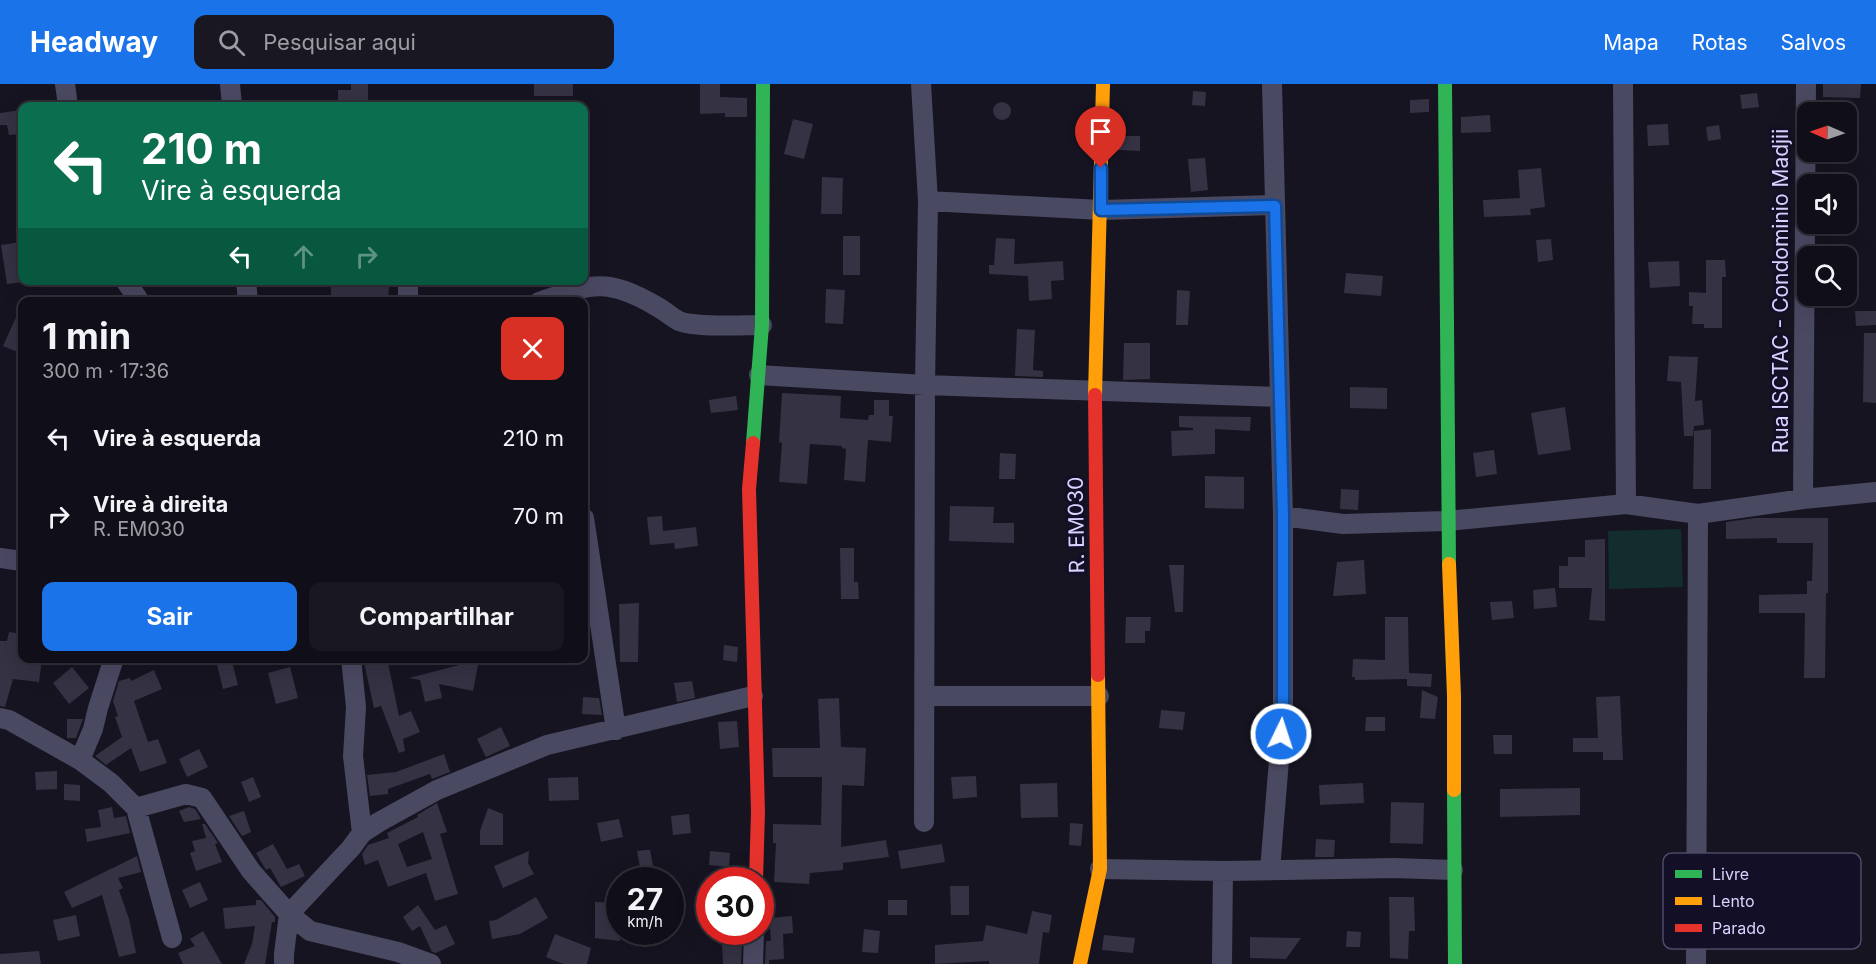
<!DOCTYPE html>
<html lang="pt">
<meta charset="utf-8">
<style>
:root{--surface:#100f19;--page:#191822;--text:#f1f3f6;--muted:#9c9ca2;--line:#302f38;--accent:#1a73e8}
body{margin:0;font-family:Inter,sans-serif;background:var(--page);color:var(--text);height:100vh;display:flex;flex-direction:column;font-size:22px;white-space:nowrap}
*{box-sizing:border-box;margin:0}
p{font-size:20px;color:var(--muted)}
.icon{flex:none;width:33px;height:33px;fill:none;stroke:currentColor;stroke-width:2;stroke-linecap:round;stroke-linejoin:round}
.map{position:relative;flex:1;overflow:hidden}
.side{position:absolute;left:18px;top:213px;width:570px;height:366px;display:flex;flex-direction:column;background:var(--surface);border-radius:12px;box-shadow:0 6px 24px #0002,0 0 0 2px var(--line)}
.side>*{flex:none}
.hud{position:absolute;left:18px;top:18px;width:570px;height:183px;border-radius:12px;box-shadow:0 6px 24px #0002,0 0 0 2px var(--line);background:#0b6e4f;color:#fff;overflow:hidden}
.needle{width:39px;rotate:272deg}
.tools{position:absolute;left:1797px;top:18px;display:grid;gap:12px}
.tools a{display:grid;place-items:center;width:60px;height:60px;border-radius:12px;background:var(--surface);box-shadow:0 6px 24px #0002,0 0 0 2px var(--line);font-size:30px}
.speed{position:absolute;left:606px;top:783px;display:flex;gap:12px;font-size:30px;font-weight:700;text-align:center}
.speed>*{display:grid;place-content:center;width:78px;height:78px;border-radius:50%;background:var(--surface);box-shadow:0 6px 24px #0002,0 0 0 2px var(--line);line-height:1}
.speed small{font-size:15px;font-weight:400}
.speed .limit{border:9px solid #d22;background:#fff;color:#111}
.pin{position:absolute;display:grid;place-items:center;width:51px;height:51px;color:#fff;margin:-62px -26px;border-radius:50% 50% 50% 0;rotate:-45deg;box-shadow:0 0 6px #0007}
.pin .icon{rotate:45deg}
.me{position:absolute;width:66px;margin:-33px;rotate:4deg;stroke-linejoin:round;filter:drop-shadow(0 0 4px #0008)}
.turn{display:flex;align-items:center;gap:21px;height:126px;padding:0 24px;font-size:27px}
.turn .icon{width:78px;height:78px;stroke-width:2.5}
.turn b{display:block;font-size:42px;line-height:51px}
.lanes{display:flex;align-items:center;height:57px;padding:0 24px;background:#0003;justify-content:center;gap:30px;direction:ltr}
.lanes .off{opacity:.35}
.round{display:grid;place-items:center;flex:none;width:63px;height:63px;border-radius:12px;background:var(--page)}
.summary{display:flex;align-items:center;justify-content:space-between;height:102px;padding:0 24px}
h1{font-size:36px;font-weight:700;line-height:45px}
.button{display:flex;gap:12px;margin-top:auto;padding:12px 24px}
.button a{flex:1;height:69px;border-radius:12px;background:var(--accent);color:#fff;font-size:24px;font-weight:700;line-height:69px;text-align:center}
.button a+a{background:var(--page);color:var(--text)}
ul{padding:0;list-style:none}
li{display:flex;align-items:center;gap:18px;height:78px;padding:0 24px}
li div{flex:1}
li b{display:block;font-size:22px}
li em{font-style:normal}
header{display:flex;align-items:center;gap:36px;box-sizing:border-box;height:84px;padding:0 30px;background:var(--accent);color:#fff}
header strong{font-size:28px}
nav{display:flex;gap:33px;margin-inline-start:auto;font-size:21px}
.search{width:420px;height:54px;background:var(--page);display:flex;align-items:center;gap:15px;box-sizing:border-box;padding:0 21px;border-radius:12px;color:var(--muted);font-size:22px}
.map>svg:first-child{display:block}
.green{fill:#132c2d}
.building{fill:#343243;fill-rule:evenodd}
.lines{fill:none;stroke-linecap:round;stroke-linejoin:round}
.street{stroke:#4a4962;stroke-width:20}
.fast{stroke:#30b455;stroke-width:14}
.slow{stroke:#ff9f0a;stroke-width:14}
.jam{stroke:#e5322d;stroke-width:14}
.route-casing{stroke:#114b97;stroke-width:15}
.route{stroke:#1a73e8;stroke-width:10}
.labels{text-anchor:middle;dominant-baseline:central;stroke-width:6;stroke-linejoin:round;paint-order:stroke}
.street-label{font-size:21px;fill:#d9d4ff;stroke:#130f26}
.key{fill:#130f26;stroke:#4e4a67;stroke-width:1.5}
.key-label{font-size:16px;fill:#d9d4ff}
</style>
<header>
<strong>Headway</strong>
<div class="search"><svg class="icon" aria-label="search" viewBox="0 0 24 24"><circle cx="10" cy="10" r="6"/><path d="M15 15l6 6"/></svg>Pesquisar aqui</div>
<nav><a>Mapa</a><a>Rotas</a><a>Salvos</a></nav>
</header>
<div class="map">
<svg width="1876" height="880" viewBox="0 0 1876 880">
<rect width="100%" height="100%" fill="#161421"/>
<!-- green -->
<path class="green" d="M1681,445L1683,503L1609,505L1608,447Z"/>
<!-- building -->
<path class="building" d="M351,0H368V22H338V6H351Z
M534,0H573V12H534Z
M700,0H720V13L747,14V33H725V29L700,30Z
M1823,0H1861L1860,14L1823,13Z
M1193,7L1206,8L1205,22L1192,21Z
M1757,9L1759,23L1742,25L1740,11Z
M1429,15V28L1410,29V16Z
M993 27a9 9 0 1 1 18 0a9 9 0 1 1-18 0Z
M22,26V50L9,51L7,41H0V29Z
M1490,31L1491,48L1461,49V33Z
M793,35L813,40L804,75L784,70Z
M1668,40L1669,61L1648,62L1647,41Z
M1719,41L1721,55L1708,57L1706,43Z
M1118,52H1140V67L1118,66Z
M1205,74L1208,106L1191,108L1188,75Z
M1541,84L1545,123L1530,125L1531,131L1484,133L1483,116L1520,114L1518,86Z
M822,93L843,94L842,130H821Z
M843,152H860V191H843Z
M996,154L1015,155L1014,180L1063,177L1064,196L1051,197L1052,215L1029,217L1028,192L989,190V181H994Z
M1551,155L1553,176L1538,178L1536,156Z
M22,158V198L7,200L1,161Z
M1706,176H1725L1726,193H1722V244H1704V240H1692L1693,222H1689V208L1706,209Z
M1679,177L1680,202L1650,204L1648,178Z
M1346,189L1383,192L1381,212L1344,209Z
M331,196L389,202L388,218H331Z
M826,205L845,206L843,240L825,239Z
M1177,206L1190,207L1188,241H1176Z
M22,220V258L18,268L3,262Z
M1855,227H1876V241L1856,242Z
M1017,245L1035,246L1033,286L1043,287V293L1015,292Z
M1864,249H1876V319L1863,318Z
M1124,259H1150V295L1123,296Z
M1669,272L1698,273L1695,317L1702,316L1704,341L1694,342L1693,352H1684L1681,298L1667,297Z
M1350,303L1387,304V325L1350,324Z
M782,309L841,312L840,334L868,336L869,331H874V316H889V332H893L891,358L868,356L865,398L844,396L846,365L842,364V362L810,360L807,400L779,398L782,359L779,358Z
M736,312L738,326L711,329L709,316Z
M1565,323L1571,366L1538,371L1531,329Z
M1179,332L1251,333L1250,347L1215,345V370L1172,372L1171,347L1193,346V344L1179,343Z
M1711,345V405H1693L1694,347Z
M1494,366L1497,390L1476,393L1473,369Z
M1000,369L1016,370L1015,395H999Z
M1205,392L1244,393V425L1205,424Z
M1341,405L1359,406L1358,426L1340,425Z
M950,422L994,423L993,439H1014V459L949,457Z
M662,432L663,447L696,443L698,462L675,465L674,459L650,461L647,433Z
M1755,434H1828V509H1826L1825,594H1804L1805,529H1759V511L1807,510V497H1812L1813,459H1777V454L1726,455V438Z
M1605,455V537L1589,536L1592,504H1559V482H1568V473H1585V456Z
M840,464H854V498H858L859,515H841Z
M1364,476L1366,510L1333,512L1337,478Z
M1169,481H1184L1183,528H1175Z
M1555,504L1557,523L1534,525L1533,506Z
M1512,517L1514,534L1492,536L1490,518Z
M639,519L638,578H620L619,520Z
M1126,533H1151L1150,547H1145V559H1125Z
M1385,533H1408L1409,589L1432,590L1431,603L1407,602V595L1355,596V593H1352L1353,575L1385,576Z
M9,548L22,550V574H42L39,598L13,595L5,623L0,622V557H7Z
M724,561L738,563L737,578L723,576Z
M224,574H231L238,601L223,605L216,577Z
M363,574H387L399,632L411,627L420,648L403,655L405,667L399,669L381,622L374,624Z
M479,576L473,607L439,600L442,614L425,618L420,596L409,594Z
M72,583L89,604L69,620L53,599Z
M290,583L298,614L276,620L268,589Z
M154,586L162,605L134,617L148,658L158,655L167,679L140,688L131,664L106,681L95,672L122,653L115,633L118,632L113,617L119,597L130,594L131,597Z
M692,597L695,614L677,618L674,599Z
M1422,606L1438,613L1435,635L1420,634Z
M1620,612L1623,676H1603V668H1573V654H1598L1596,613Z
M583,613L599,614L602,631L582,630Z
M839,614L841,663L866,664L864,702L842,701L841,763L886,756L889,773L843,779V786L810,789L809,800L774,798L776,759H773V740L821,741L822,693H773L772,664H820L818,615Z
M1161,626L1185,628L1183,646L1159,644Z
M1366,633H1385V647H1365Z
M67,635H83L76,654H67Z
M737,637L739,663L720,665L718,638Z
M501,643L510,662L486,673L477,655Z
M1493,651H1512V670H1494Z
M199,665L208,683L187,693L179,675Z
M444,670L450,688L432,695L430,690L388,705V710L370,712L367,691L396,688Z
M57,687V705L36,706L35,688Z
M976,692L977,713L953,715L951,693Z
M253,693L261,713L249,718L241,698Z
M578,693L579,716L549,717L548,694Z
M1057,699L1058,733L1021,734L1020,700Z
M1363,699L1364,719L1320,721L1319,701Z
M64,700L80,701V717L64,716Z
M1580,704V731L1500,733V705Z
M1391,718L1424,719L1423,760L1390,759Z
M437,719L447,748L440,750L458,810L435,817L426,789L388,803L378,776L365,781L362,770L368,761L389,754L387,749L418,733L417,731ZM423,748L432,775L407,783L398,760Z
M112,723L114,734L126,732L130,749L87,758L85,745L101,743L98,726Z
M189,723L195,725L201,735L184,738L179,727Z
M488,724L503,730V761H480V747Z
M244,727L251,748L242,752L229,732Z
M689,730L691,749L673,751L671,732Z
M619,735L623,753L601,758L597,739Z
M1070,739L1083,740L1081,762L1069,761Z
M202,740H205L218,759L215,760L222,778L196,787L190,769L195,767L192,757L206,754Z
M1316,755L1335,756L1334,773H1315Z
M273,760L287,785L299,780L305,792L281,803L270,784L266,786L256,769Z
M942,760L945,778L901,785L898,767Z
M645,766H650L654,787L641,789L637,767Z
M529,767L528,779L534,790L503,804L494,782Z
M710,767L730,769L729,783L709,781Z
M137,772L141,788L118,794L123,804L119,806L129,835L136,869L119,873L102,811L72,824L64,808Z
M200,798L208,816L190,824L182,806Z
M950,802H969V831H951Z
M536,813L548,834L520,850L492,855L489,837L496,836Z
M1389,813H1414L1415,847H1409L1408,875L1390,874Z
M256,816H261L275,833V838H272L265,880H244L252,860L255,842L225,845L223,824L256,821Z
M888,816H907V831H888Z
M595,818L620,819V857L595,854Z
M418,821L435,846L446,841L455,860L436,869L432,868L420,842L412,847L403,833Z
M1032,827L1052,831L1049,849L1043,848L1039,880H989V877L935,880V861L983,857L986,841L1027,850Z
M76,831L80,852L58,857L53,836Z
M792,832L793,849L783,850L784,875L769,876V880H765L766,857H771L769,834Z
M864,845L880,847L878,869L862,868Z
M203,847L222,880H183L178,869L195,862L190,855Z
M1347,847L1361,848L1360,863H1346Z
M555,850L591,864L587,880H563L546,873Z
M1104,851L1135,854L1133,869L1102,866Z
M1250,853L1301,854L1286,875L1250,874Z
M742,858L741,880H723L722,859Z
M39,867L41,880H0V870Z"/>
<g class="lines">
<!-- street -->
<path class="street" d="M65,0L68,22
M230,0L232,22
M921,0L928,117L925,301L924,738
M1623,0L1626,420
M928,117L1101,126L1275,121
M125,196L140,218
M246,196L248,218
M408,218V196
M539,218C591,200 606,193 656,222C664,226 671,233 679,237C696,244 742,241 762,241
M759,291L925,301L1279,313
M1803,415L1806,0
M1283,432L1343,440L1447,437L1626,420L1698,430L1803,415L1876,408
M584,434L616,646
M0,474L22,477
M351,574L356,623L353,672L362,749
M924,612H1099
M0,634L9,636L80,676L111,699L136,724L186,710L202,714L251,787L289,830L310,847L398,868L431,880
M80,676L93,645L98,624L114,574
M136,724L172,854
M1100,785L1223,787L1394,784L1453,786
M1270,786L1283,627V432L1272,0
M284,880V870L289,830L351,764L362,749L379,738L437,706L547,661L753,612
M753,880L754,848
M1222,880L1223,787
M1696,880L1698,430"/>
<!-- fast -->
<path class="fast" d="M1445,0L1449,480
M753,359L762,241L763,0
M1454,706L1455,880"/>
<!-- slow -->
<path class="slow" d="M1095,311L1103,0
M1449,480L1454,612V706
M1080,880L1100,785L1098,591"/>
<!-- jam -->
<path class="jam" d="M1095,311L1098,591
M753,359L749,405L758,728L756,796"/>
</g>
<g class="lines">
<!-- route casing -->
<g class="route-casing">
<path id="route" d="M1101,84V126L1275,122L1283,432V627L1281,650"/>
</g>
<!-- route -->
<use href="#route" class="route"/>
</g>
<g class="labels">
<!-- street labels -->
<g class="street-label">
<text transform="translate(1780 207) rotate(-90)">Rua ISCTAC - Condominio Madjii</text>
<text transform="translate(1076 441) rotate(-91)">R. EM030</text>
</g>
</g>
<!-- legend -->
<rect x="1663" y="769" width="198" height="96" rx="9" class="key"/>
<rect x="1675" y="786" width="27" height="8" fill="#30b455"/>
<rect x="1675" y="813" width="27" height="8" fill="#ff9f0a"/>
<rect x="1675" y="840" width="27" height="8" fill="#e5322d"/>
<g class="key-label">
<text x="1712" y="796">Livre</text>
<text x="1712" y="823">Lento</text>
<text x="1712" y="850">Parado</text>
</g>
</svg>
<div class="tools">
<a><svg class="needle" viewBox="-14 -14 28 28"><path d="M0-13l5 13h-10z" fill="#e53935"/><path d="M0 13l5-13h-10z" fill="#9c9ca2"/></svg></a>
<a><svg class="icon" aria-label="sound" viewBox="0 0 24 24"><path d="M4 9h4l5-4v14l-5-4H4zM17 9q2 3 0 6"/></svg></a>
<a><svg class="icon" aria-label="search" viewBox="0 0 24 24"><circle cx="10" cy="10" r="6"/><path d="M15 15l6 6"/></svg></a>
</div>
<div class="speed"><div>27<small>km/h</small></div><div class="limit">30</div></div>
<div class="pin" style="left:1101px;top:84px;background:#d93025"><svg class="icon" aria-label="arrive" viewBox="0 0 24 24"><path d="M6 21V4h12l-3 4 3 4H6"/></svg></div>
<svg class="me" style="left:1281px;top:650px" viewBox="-20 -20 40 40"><circle r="17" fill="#1a73e8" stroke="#fff" stroke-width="3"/><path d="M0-11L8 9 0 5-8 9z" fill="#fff"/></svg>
<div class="hud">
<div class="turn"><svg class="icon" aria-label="left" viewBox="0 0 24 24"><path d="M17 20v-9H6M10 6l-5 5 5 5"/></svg><div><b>210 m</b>Vire à esquerda</div></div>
<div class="lanes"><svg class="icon" aria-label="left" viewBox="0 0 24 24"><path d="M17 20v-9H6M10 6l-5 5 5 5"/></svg><svg class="icon off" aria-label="ahead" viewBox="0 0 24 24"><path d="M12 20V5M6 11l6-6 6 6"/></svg><svg class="icon off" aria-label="right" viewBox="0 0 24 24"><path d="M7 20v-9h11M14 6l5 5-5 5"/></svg></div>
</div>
<section class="side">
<div class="summary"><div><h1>1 min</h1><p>300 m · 17:36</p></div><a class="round" style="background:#d93025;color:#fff"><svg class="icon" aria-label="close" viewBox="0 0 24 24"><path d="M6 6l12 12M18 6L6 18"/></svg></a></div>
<ul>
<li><svg class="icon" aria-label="left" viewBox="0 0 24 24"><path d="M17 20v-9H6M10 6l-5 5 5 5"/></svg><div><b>Vire à esquerda</b></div><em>210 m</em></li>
<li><svg class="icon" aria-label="right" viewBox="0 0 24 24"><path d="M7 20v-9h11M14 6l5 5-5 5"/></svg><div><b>Vire à direita</b><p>R. EM030</p></div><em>70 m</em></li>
</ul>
<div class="button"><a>Sair</a><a>Compartilhar</a></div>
</section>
</div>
